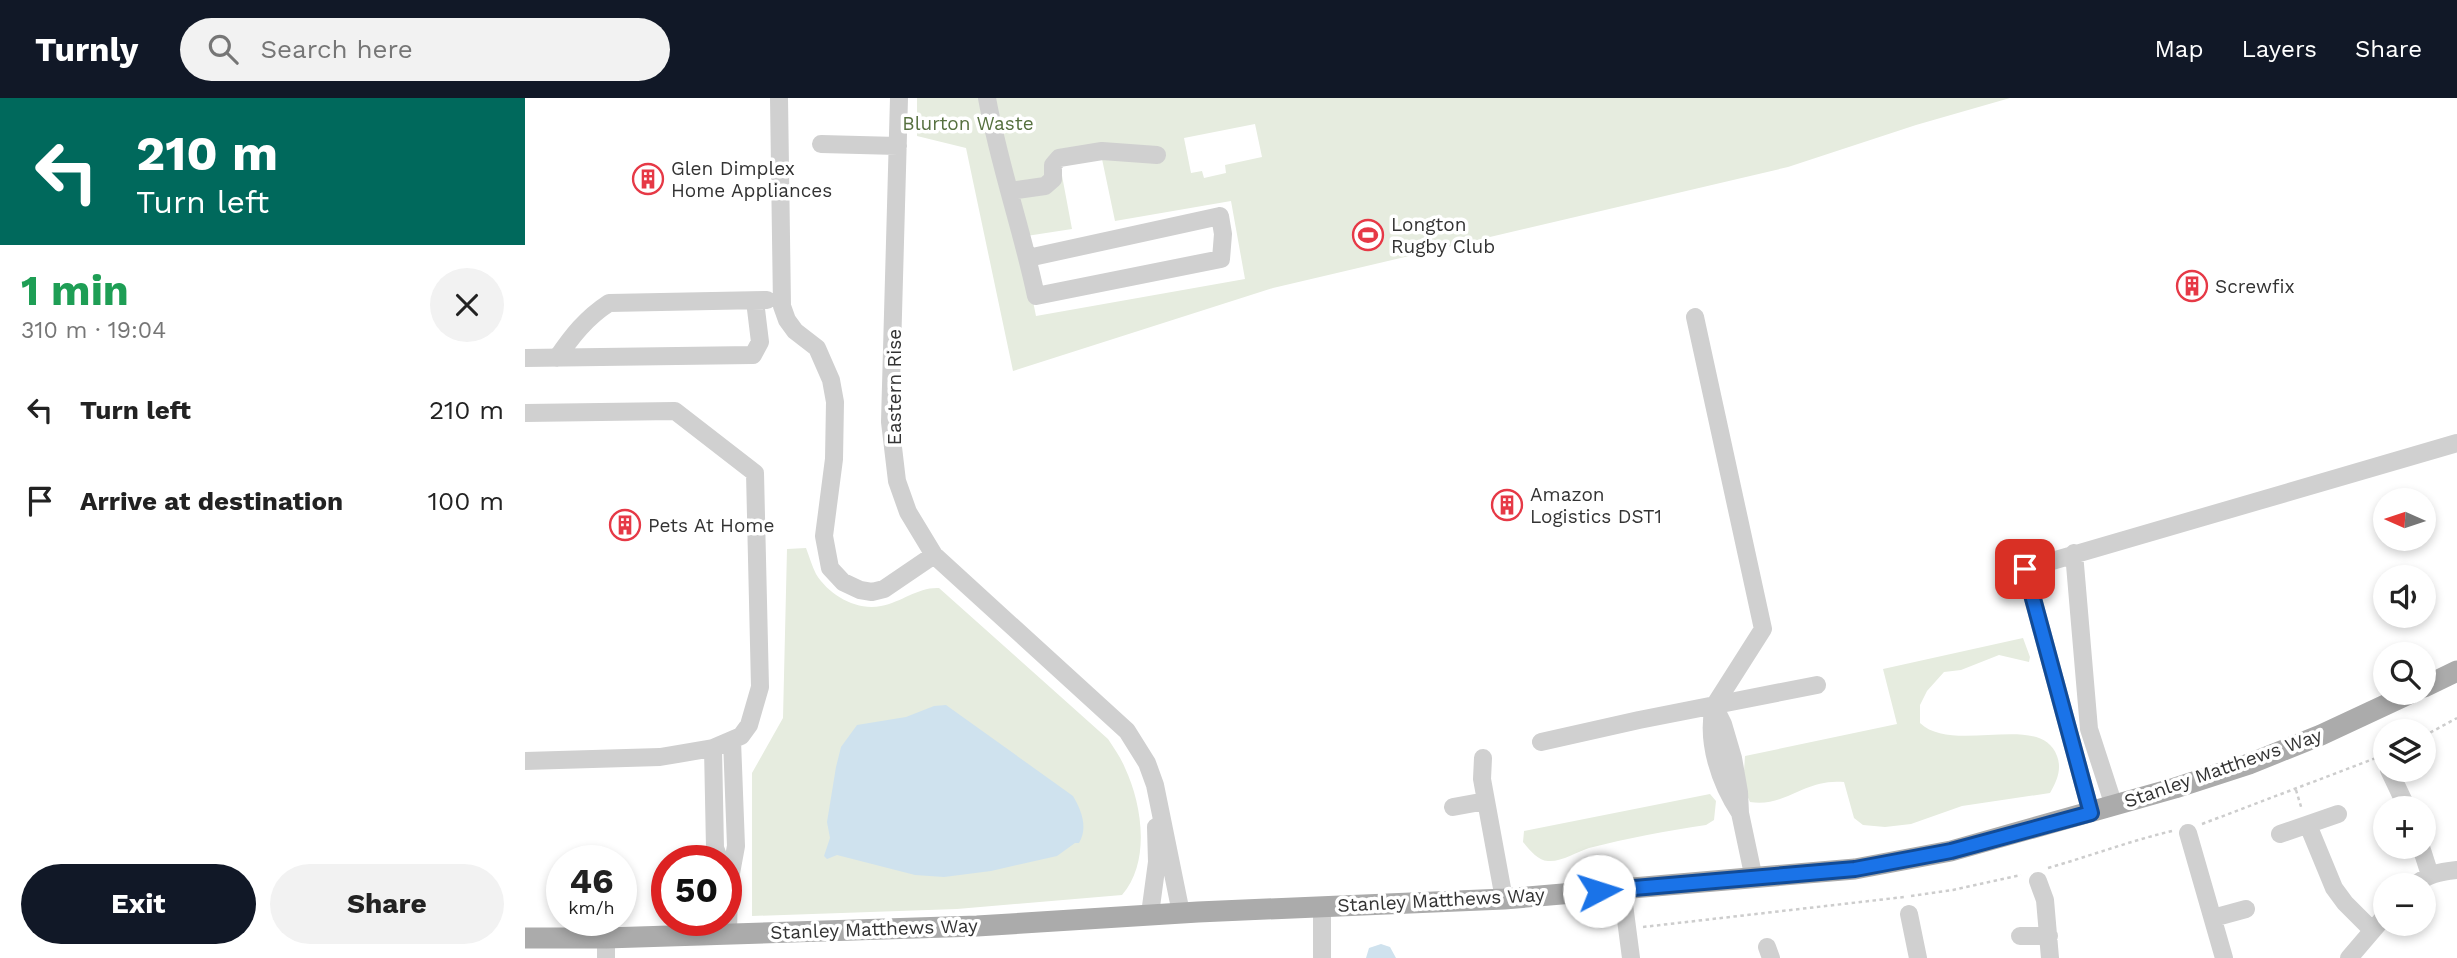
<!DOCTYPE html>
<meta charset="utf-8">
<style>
:root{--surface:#fff;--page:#f2f2f2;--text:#222;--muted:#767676;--accent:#111827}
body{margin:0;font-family:"Work Sans",sans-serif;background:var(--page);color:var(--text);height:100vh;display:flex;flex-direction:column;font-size:26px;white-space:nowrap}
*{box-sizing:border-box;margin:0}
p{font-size:23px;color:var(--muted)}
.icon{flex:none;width:38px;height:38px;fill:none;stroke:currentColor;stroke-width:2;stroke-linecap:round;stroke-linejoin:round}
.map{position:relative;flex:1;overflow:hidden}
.details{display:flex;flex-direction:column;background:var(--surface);width:525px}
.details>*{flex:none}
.guide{background:#00695c;color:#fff;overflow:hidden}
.needle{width:46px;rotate:273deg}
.tools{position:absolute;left:1848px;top:390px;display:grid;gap:14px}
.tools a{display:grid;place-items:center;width:63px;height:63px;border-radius:50%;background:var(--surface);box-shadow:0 4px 10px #0003;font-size:35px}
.speed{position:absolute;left:21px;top:747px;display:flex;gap:14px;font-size:35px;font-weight:700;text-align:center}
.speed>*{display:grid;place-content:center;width:91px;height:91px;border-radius:50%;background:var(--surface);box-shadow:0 4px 10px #0003;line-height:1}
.speed small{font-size:18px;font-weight:400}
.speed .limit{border:10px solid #d22;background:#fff;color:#111}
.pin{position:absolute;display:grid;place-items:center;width:60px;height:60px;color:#fff;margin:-30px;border-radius:14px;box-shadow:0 4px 10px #0006}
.me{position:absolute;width:77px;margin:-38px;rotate:85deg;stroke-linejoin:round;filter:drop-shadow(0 0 5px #0008)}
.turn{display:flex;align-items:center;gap:24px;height:147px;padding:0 21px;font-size:32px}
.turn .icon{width:91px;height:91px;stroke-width:2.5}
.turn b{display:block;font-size:49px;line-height:60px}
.round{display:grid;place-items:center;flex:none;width:74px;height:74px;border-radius:37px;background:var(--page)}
.summary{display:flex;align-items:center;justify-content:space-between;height:119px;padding:0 21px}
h1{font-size:42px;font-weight:700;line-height:52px;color:#1e9e55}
.cta{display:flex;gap:14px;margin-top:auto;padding:14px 21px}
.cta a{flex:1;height:80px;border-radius:42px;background:var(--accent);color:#fff;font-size:28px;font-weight:700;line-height:80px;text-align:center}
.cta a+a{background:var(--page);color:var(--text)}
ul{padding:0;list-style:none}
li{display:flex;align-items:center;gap:21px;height:91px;padding:0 21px}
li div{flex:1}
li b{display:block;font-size:26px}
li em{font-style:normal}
header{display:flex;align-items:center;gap:42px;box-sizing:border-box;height:98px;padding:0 35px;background:var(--accent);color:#fff}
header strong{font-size:33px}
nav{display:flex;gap:38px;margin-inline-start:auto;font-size:24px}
.search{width:490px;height:63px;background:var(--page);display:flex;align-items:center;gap:18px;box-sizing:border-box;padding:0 24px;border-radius:38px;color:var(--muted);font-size:26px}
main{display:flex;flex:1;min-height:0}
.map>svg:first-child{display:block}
.green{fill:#e6ecdf;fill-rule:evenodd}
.water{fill:#cfe2ee}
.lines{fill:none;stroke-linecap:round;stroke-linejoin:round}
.path{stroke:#cdcdcd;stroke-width:2.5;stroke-dasharray:3.5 3.5;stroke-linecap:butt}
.minor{stroke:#d0d0d0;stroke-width:18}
.major{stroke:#ababab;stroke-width:21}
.route-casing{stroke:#114b97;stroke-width:18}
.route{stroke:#1a73e8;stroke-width:12}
.labels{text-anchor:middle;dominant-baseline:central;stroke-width:7;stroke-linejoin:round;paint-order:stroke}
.park-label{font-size:19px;fill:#56703f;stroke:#fff}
.poi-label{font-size:19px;fill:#333;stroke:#fff;text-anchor:start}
.street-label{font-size:19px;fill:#333;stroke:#fff}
</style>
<header>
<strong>Turnly</strong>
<div class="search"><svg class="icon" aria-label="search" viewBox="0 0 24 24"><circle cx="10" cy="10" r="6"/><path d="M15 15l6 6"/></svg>Search here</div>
<nav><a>Map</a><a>Layers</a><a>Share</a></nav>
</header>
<main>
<section class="details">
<div class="guide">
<div class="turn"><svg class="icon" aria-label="left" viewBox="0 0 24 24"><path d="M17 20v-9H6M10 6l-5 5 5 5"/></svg><div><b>210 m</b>Turn left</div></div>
</div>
<div class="summary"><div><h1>1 min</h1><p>310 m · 19:04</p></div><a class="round"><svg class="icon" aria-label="close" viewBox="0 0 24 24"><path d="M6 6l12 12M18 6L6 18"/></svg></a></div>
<ul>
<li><svg class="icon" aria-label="left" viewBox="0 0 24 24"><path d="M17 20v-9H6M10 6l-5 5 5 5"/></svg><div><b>Turn left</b></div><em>210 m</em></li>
<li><svg class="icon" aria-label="arrive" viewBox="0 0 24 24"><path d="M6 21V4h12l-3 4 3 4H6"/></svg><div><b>Arrive at destination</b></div><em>100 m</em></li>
</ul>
<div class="cta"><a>Exit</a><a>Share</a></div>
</section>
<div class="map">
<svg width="1932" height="860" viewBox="0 0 1932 860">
<rect width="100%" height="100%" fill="#fff"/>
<!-- green -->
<path class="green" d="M392,0H1485L1391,27L1263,69L748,190L488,273L441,50L392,38ZM730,26L737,59L700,67L701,75L679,80L677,73L666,75L659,40ZM577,61L590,123L706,103L720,181L511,218L495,139L547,131L535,67Z
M281,450C284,458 287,468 291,476C304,497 331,513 356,508C377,504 393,489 414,490L583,641C589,650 596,660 600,670C617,706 626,764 597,797L432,811L227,818V675L258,620L262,451Z
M1498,540L1505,559L1504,564L1474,557L1436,572L1419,574L1402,593L1395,607V625C1428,657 1516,613 1532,658C1537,671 1532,683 1525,695L1437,708L1386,726L1360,729L1338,727L1329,720L1319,684C1279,680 1260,710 1225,704L1218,688L1220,658L1372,626L1358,571Z
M1185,696L1191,703L1189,722L1181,727C1141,733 1103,740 1064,750C1051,754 1037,764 1023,763C1012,762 1005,752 998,744L999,733Z"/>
<!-- water -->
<path class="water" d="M421,607L548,698C557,713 563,730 554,745H550L532,758L466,773L419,779L390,777L312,757L302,761L299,758L305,740L302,724L311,669L316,649L332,627L381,619L409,608Z
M856,846L865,849L871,860H841L844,850Z"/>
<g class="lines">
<!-- path -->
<path class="path" d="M1899,638L1932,620
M1771,692L1777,712
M1677,726L1851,660
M1523,770C1565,758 1605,743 1647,733
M1386,798L1428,792L1496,777
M1118,829L1379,799"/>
<!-- minor -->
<path class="minor" d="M254,0L257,208L262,222L270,233L292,250L306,282L310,304L309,361L299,438L305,470L318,484L335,492L347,494L359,491L409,457
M374,0L365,324L372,383L383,414L409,457L602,633L622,665L630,687L656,815
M462,0C474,67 497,131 511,198L696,161L698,136L695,118L503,160
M296,46L373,48
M485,93L520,88L528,81V67L534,60L577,53L632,57
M1170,219L1238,531L1189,608C1181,644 1195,685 1215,715
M0,260L228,257L235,244L230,203
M32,260C47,238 61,220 84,205L242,202
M0,315L150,313L230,375L235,589L224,627L216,638L188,650L135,659L0,663
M1549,455L1564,631L1589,708
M1189,608L1198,626L1208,660L1214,694L1215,715L1229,781
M1016,644L1114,622L1292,587
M188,650L190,750L195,763
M958,660L957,681L979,801
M1864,672L1882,710
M928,709L961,703
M1566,715L1500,471L1932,345
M1783,727L1809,790L1820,805L1847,832
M1663,735L1699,860
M1755,736L1813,716
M1896,749L1905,777
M1513,783L1520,802L1525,860
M201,786H204L203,836
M204,786L211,748L207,642
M1889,788C1902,776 1915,774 1932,772
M1097,791L1106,860
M797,808V860
M625,816L632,764L631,729
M1384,816L1393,860
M1688,820L1721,811
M1495,838H1524
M81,840V860
M1242,849L1246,860
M1824,860L1860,818"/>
<!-- major -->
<path class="major" d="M1899,589L1932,573
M0,840H81L452,828L673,814L979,801L1330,771L1426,753L1650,690L1724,666L1796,637L1886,595"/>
</g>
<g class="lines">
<!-- route casing -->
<g class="route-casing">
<path id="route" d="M1074,793L1330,771L1426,753L1566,715L1500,471"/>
</g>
<!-- route -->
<use href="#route" class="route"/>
</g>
<!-- icons -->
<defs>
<g id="building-ring" transform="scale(1.575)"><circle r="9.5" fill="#fff" stroke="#e63946" stroke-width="1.5"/><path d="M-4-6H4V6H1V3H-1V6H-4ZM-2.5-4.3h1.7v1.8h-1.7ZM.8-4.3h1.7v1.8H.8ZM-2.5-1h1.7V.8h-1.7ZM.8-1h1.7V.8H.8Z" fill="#e63946"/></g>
<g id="stadium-ring" transform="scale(1.575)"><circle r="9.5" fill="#fff" stroke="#e63946" stroke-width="1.5"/><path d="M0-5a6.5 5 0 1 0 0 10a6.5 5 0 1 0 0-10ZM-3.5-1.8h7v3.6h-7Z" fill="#e63946"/></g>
</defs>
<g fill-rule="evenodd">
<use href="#building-ring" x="123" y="81"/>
<use href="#stadium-ring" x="843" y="137"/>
<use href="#building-ring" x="1667" y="188"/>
<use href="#building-ring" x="982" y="407"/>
<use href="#building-ring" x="100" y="427"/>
</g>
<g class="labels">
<!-- park labels -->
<g class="park-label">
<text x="443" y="25">Blurton Waste</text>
</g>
<!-- poi labels -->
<g class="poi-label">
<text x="146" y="70">Glen Dimplex<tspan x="146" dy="22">Home Appliances</tspan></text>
<text x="866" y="126">Longton<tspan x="866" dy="22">Rugby Club</tspan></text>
<text x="1690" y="188">Screwfix</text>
<text x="1005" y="396">Amazon<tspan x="1005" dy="22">Logistics DST1</tspan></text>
<text x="123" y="427">Pets At Home</text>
</g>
<!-- street labels -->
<g class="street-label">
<text transform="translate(369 289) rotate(-90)">Eastern Rise</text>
<text transform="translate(1698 670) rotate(-19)">Stanley Matthews Way</text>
<text transform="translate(916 802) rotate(-3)">Stanley Matthews Way</text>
<text transform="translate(349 831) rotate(-2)">Stanley Matthews Way</text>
</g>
</g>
</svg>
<div class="tools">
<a><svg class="needle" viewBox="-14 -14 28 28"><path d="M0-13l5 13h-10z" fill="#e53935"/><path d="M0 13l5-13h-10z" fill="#767676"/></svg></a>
<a><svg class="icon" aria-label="sound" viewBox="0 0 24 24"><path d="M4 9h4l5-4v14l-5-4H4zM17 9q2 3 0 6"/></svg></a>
<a><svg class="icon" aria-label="search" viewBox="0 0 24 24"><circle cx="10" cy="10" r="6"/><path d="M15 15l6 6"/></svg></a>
<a><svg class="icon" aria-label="layers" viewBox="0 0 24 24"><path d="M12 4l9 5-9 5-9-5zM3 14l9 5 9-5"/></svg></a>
<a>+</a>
<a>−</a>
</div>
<div class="speed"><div>46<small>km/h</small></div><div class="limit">50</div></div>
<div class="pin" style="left:1500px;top:471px;background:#d93025"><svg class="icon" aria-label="arrive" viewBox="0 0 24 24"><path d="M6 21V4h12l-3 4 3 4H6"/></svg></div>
<svg class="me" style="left:1074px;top:793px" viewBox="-20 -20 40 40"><circle r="19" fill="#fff"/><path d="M0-13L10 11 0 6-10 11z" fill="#1a73e8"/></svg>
</div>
</main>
